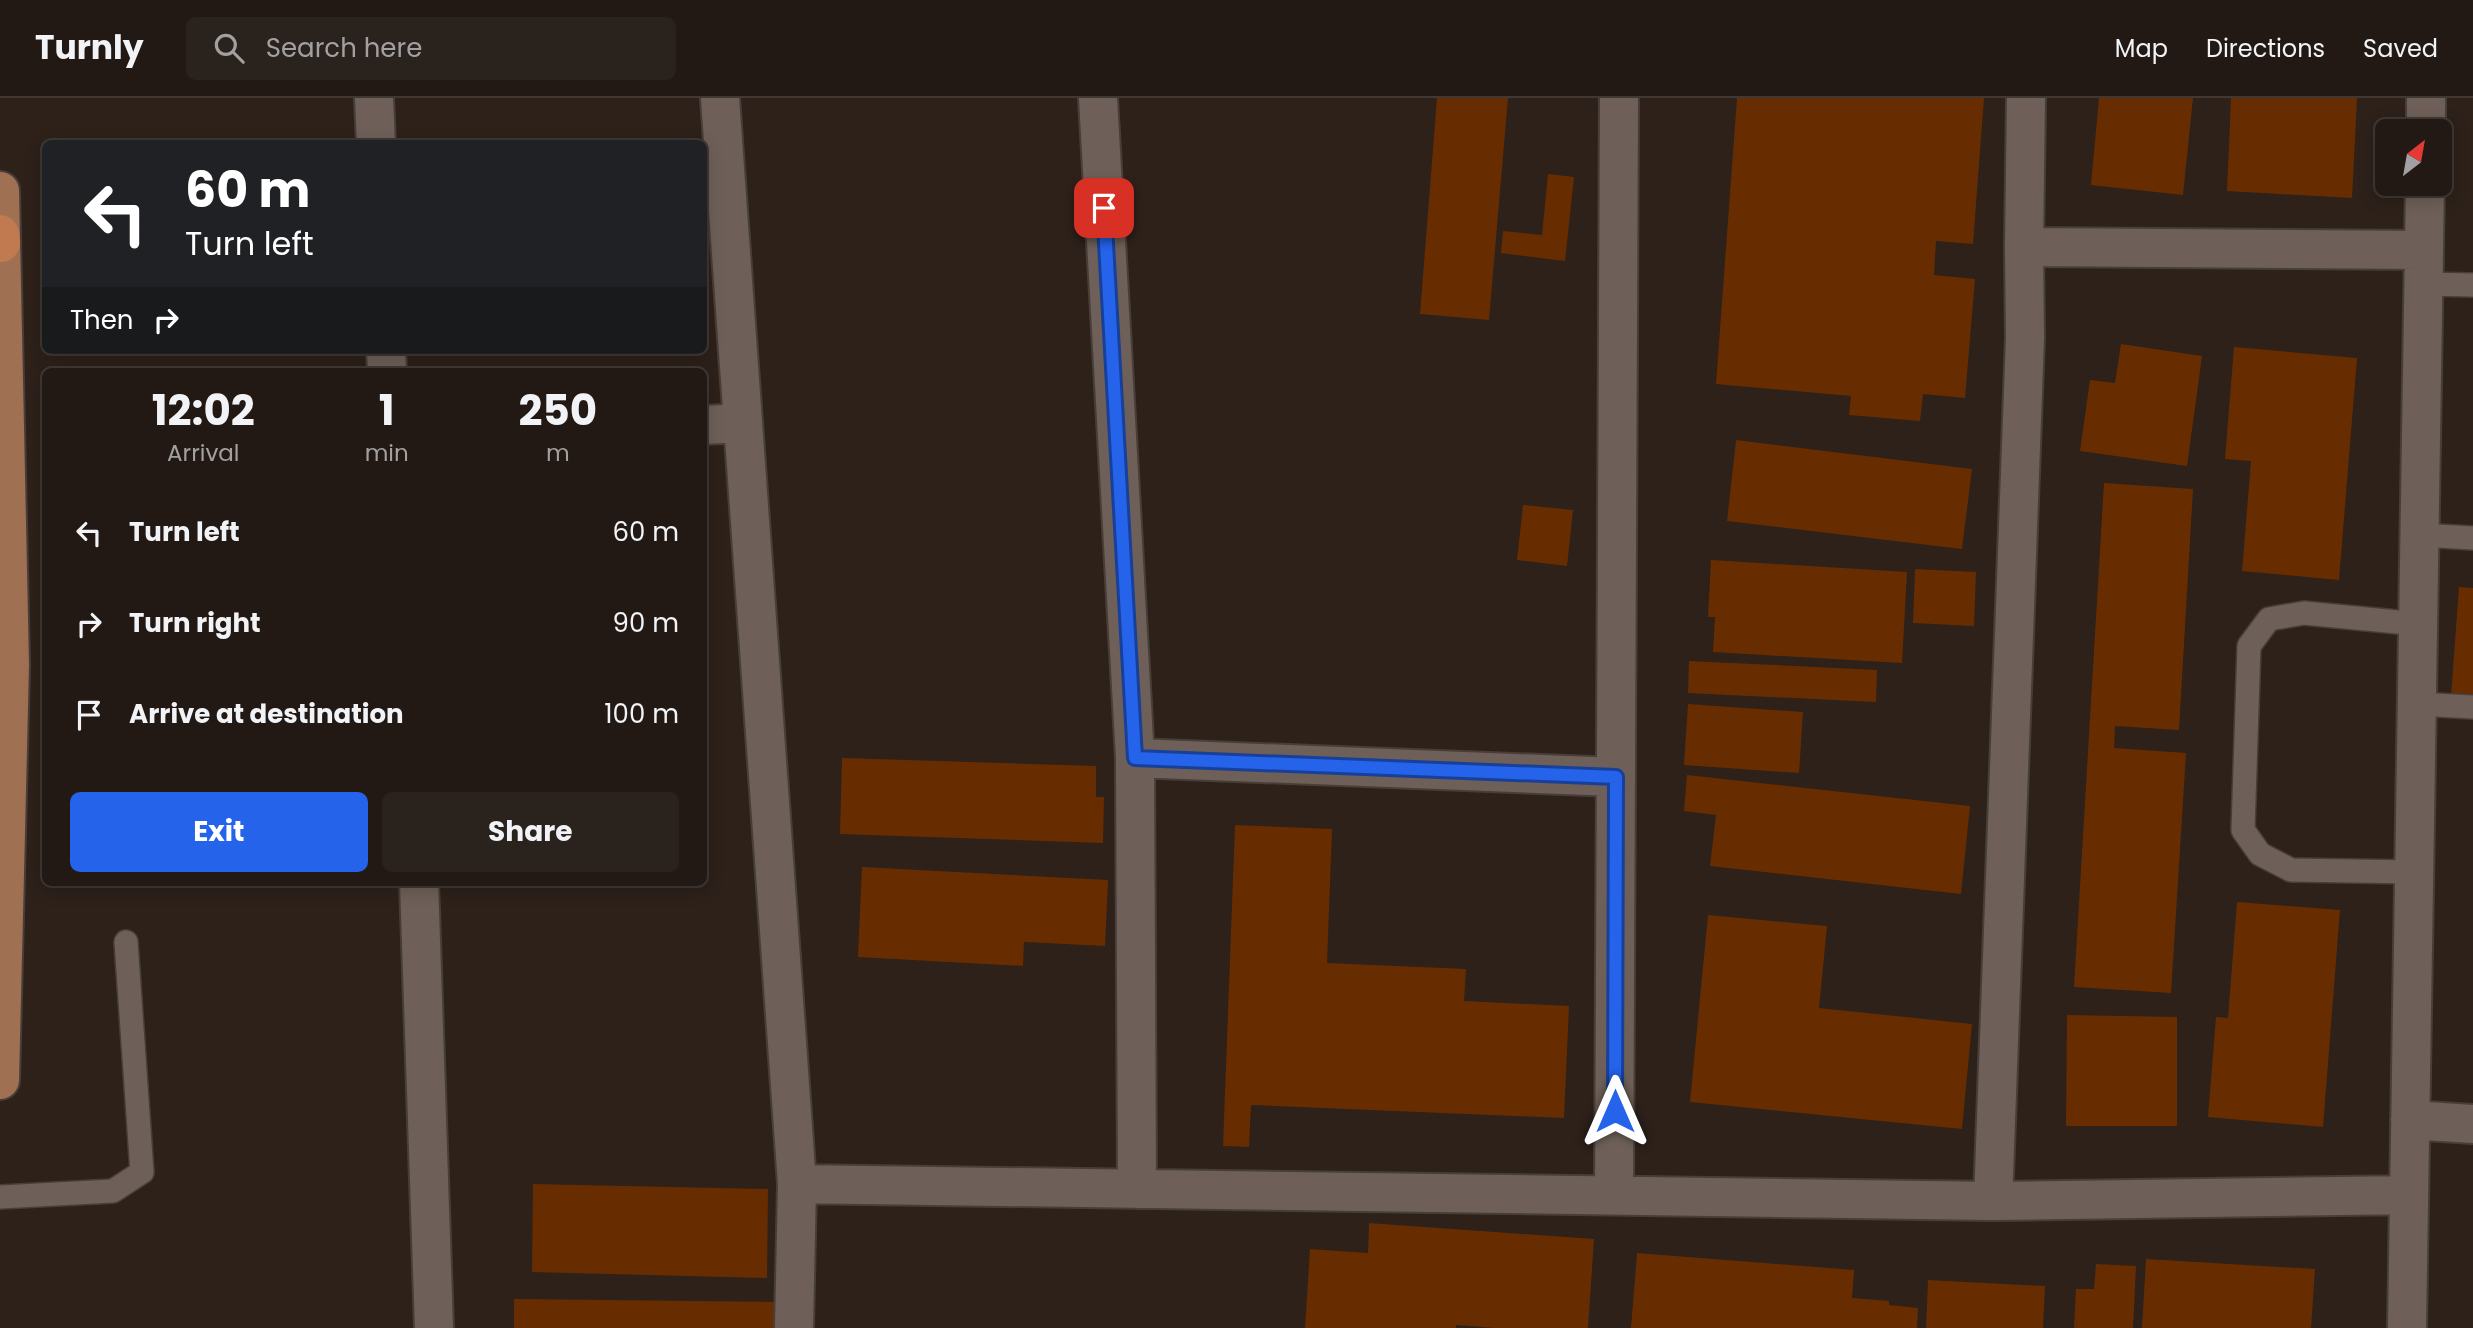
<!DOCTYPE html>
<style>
:root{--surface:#221914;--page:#2a221d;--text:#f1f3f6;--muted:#a2a0a0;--line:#3f3834;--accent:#2563eb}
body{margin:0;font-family:Poppins,sans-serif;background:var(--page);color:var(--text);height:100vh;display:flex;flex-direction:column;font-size:26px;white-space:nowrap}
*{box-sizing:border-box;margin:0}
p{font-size:23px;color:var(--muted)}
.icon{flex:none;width:38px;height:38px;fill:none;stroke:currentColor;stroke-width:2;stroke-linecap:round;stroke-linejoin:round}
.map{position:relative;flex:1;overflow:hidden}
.drawer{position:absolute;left:42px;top:270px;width:665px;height:518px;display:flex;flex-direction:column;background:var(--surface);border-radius:10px;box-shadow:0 4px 18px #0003,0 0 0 2px var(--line)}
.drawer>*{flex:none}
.hud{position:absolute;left:42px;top:42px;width:665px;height:214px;border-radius:10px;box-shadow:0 4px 18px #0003,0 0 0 2px var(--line);background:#202124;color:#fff;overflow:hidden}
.needle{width:46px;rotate:31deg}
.tools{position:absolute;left:2375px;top:21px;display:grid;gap:14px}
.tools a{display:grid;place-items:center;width:77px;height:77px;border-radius:10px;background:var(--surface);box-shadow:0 4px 18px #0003,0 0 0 2px var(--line);font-size:35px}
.pin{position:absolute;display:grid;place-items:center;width:60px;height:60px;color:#fff;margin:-30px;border-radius:14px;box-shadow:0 4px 10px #0006}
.me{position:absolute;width:77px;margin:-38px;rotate:0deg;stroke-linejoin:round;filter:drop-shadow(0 0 5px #0008)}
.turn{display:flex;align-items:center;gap:24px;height:147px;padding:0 28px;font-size:32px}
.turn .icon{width:91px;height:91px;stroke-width:2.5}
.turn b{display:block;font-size:49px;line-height:60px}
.then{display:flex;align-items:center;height:66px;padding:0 28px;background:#0003;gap:14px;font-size:26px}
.eta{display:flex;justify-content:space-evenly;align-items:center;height:119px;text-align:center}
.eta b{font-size:42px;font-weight:700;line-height:49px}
.button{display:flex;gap:14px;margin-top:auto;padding:14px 28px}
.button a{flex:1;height:80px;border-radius:10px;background:var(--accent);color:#fff;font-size:28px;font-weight:700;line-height:80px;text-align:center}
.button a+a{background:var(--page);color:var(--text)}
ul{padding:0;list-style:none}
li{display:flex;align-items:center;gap:21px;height:91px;padding:0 28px}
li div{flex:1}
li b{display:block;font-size:26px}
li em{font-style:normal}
header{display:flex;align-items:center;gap:42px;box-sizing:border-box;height:98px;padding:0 35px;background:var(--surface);border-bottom:2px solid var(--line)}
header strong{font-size:33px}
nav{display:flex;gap:38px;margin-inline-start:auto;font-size:24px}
.search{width:490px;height:63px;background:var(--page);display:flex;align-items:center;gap:18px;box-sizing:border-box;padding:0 24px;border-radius:10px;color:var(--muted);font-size:26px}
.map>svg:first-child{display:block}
.building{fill:#672d00}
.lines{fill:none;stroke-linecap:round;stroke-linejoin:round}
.lane-casing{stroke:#483e39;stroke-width:26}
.street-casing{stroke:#483e39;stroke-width:42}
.primary-casing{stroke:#483e39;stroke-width:42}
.highway-casing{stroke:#483e39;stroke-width:42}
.lane{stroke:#6e6058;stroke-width:23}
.street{stroke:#6e6058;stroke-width:38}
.primary{stroke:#a07053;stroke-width:38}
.highway{stroke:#c17a4f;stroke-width:38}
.route-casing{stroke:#184099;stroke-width:18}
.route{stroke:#2563eb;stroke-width:12}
</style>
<header>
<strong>Turnly</strong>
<div class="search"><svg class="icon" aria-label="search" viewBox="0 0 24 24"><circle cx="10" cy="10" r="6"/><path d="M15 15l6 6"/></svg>Search here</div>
<nav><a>Map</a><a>Directions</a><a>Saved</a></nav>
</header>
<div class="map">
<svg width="2473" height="1230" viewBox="0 0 2473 1230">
<rect width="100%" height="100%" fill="#2d211a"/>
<!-- building -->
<path class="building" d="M1437,0H1508L1489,222L1420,216Z
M1737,0H1984L1973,146L1936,143L1934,177L1975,181L1965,300L1923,296L1920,323L1849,317L1851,298L1716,286Z
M2099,0H2193L2183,97L2091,87Z
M2231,0H2357L2352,100L2227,93Z
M1548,76L1574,79L1565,163L1501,155L1503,133L1542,137Z
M2121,246L2202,258L2187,368L2080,353L2090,282L2115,285Z
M2234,249L2357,260L2339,482L2242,473L2251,363L2225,361Z
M1736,342L1972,371L1962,451L1727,423Z
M2104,385L2193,391L2179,632L2115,628L2114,650L2186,655L2171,895L2074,889Z
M1523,407L1573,412L1567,468L1517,462Z
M1711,462L1907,474L1902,565L1713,554L1715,519H1708Z
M1915,471L1976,474L1974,528L1913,525Z
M2459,489L2473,490V600L2451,598Z
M1689,563L1877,572L1876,604L1688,595Z
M1688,606L1803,614L1799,675L1684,667Z
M842,660L1096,668V699H1104L1103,745L840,736Z
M1687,677L1970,708L1961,796L1710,768L1716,717L1684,713Z
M1235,727L1332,731L1327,865L1466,871L1464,903L1569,908L1564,1020L1251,1007L1249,1049L1223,1048Z
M862,769L1108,782L1105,848L1024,844L1023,868L858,859Z
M2237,804L2340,812L2323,1029L2208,1019L2216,919L2228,920Z
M1708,817L1827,828L1819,910L1972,926L1962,1031L1690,1004Z
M2067,917L2177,919V1028H2066Z
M533,1086L768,1091L767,1180L532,1174Z
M1369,1125L1594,1141L1588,1230H1495L1456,1227V1230H1305L1310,1151L1368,1155Z
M1637,1155L1854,1172L1852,1200L1889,1203V1207L1918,1210L1917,1230H1631Z
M2146,1161L2315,1171L2311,1230H2142Z
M2096,1166L2136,1168L2133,1230H2074L2076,1191H2094Z
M1928,1182L2045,1188L2043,1230H1926Z
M514,1201L775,1204V1230H514Z"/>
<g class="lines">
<!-- lane casing -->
<g class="lane-casing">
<path id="lane" d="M2423,186L2473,187
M2419,437L2473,440
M2417,606L2473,609
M2414,774L2291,772L2260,756L2243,732L2249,548L2269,521L2304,515L2418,526
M0,1099L113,1093L142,1074L126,844"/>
</g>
<!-- street casing -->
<g class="street-casing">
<path id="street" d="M374,0L376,46
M720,0L797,1086L794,1230
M1098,0L1135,660L1137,1091
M2426,33V0
M2024,149L2424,152
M386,252L387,273
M704,327L743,325
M1135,660L1616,679
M419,784L434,1230
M2410,1022L2473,1026
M797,1086L1993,1103L2409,1097
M1614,1097L1619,0
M1993,1103L2025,240L2024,149L2026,0
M2407,1230L2425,86"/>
</g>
<!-- primary casing -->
<g class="primary-casing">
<path id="primary" d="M0,93L10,567L0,982"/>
</g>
<!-- highway casing -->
<g class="highway-casing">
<path id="highway" d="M0,136L1,145"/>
</g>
<!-- lane -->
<use href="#lane" class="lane"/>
<!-- street -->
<use href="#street" class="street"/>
<!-- primary -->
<use href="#primary" class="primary"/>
<!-- highway -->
<use href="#highway" class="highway"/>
</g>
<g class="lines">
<!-- route casing -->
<g class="route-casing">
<path id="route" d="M1104,110L1135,660L1616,679L1615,1013"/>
</g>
<!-- route -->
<use href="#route" class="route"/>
</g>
</svg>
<div class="tools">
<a><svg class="needle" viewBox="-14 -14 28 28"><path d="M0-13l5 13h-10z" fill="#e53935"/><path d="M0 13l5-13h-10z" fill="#a2a0a0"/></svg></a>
</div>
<div class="pin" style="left:1104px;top:110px;background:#d93025"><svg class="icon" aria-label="arrive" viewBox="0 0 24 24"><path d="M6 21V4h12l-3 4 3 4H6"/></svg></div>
<svg class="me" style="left:1615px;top:1013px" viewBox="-20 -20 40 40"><path d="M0-17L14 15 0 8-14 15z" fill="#2563eb" stroke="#fff" stroke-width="4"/></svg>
<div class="hud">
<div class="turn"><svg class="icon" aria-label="left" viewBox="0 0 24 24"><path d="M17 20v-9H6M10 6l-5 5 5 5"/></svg><div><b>60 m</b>Turn left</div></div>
<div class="then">Then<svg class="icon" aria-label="right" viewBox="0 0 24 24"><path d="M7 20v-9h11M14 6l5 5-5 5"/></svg></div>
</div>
<section class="drawer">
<div class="eta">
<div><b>12:02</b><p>Arrival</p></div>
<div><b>1</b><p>min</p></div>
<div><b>250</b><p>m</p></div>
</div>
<ul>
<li><svg class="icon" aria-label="left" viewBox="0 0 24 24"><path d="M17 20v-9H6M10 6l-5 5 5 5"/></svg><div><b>Turn left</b></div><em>60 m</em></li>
<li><svg class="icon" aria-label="right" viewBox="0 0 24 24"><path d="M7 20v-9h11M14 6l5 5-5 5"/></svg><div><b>Turn right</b></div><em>90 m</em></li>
<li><svg class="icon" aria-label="arrive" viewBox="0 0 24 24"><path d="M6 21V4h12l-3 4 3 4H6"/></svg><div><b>Arrive at destination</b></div><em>100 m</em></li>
</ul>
<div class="button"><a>Exit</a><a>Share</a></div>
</section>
</div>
